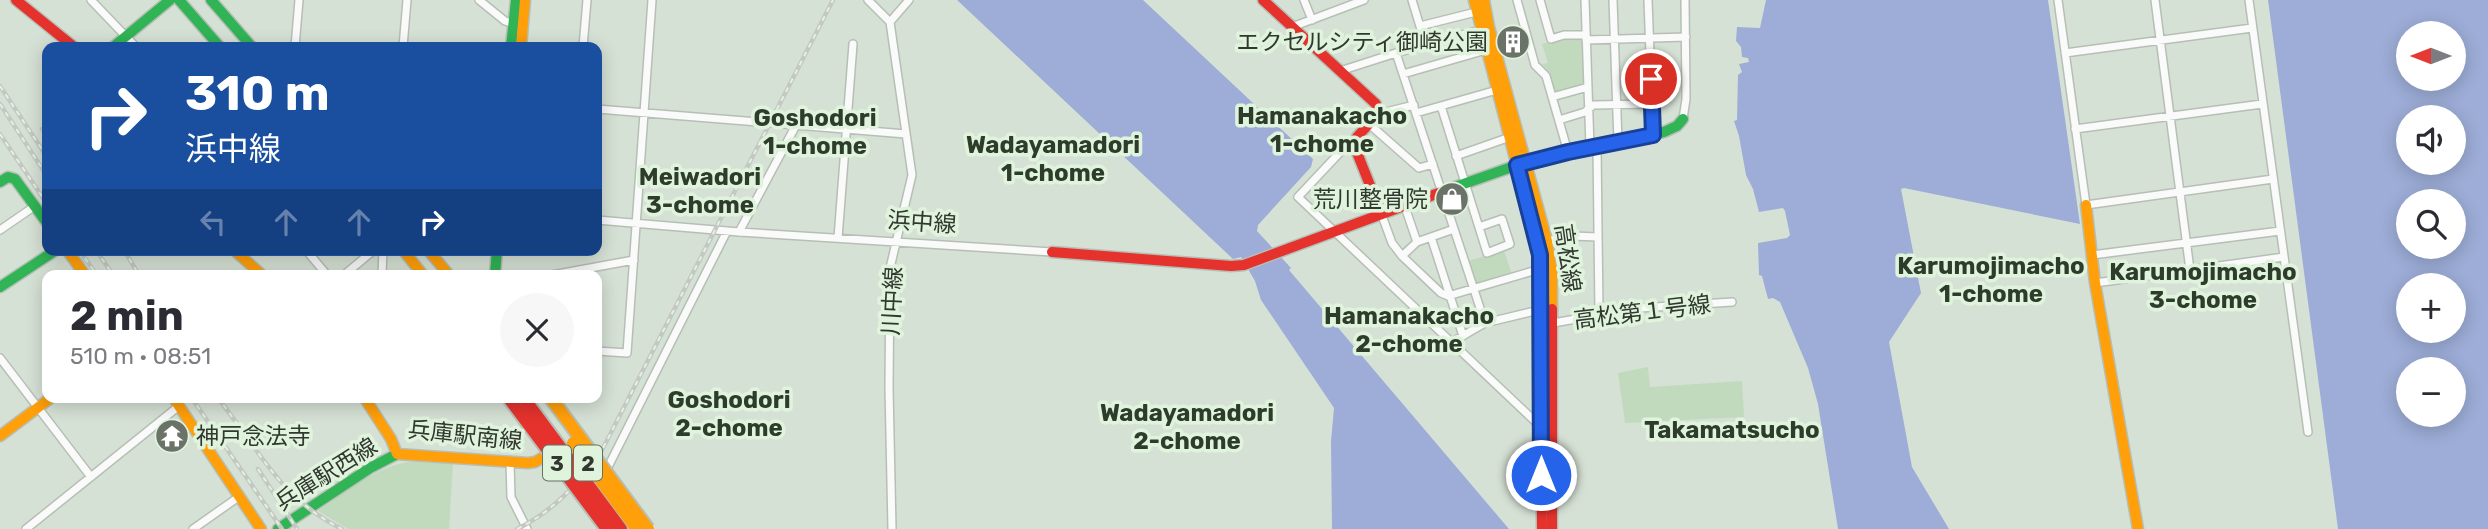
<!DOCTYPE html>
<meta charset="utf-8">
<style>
:root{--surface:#fff;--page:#f7f7f7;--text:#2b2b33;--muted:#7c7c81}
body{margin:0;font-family:Rubik,"Noto Sans JP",sans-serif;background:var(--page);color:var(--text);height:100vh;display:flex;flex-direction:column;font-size:26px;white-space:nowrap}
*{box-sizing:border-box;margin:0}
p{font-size:23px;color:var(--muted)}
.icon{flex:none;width:38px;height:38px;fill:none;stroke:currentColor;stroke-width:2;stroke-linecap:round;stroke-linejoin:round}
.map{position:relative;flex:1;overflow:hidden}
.sheet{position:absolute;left:42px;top:270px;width:560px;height:133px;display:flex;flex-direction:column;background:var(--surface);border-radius:14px;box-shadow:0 4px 18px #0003}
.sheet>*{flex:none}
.hud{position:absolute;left:42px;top:42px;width:560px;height:214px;border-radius:14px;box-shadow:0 4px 18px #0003;background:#1a4fa0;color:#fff;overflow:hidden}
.needle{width:46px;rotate:270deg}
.tools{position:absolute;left:2396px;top:21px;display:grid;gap:14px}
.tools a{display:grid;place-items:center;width:70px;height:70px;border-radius:50%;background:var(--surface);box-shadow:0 4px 18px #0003;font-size:35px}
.pin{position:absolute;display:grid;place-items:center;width:60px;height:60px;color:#fff;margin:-30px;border:4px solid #fff;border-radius:50%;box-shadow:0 2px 7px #0007}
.me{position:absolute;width:77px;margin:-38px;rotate:0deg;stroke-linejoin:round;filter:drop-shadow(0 0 5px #0008)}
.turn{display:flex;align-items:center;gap:24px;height:147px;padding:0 28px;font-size:32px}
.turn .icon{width:91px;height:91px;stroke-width:2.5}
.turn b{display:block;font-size:49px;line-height:60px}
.lanes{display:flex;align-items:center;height:66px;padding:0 28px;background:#0003;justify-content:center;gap:35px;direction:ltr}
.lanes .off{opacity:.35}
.round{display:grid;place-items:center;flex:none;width:74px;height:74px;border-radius:37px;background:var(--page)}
.overview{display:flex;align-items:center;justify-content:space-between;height:119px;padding:0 28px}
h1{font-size:42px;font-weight:700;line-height:52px}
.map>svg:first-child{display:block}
.green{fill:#c1dabd}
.water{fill:#9dadd7;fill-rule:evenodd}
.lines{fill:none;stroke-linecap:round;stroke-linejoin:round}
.street-casing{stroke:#b6bfb5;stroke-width:10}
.fast-casing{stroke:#b6bfb5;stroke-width:13}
.slow-casing{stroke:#b6bfb5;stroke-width:13}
.jam-casing{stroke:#b6bfb5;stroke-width:13}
.street{stroke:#f9faf9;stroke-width:7}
.fast{stroke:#30b455;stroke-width:10}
.slow{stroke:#ff9f0a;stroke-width:10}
.jam{stroke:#e5322d;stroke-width:10}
.rail-casing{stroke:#c4c7c4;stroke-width:4.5}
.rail{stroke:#e0f4dd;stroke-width:2;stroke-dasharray:5;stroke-linecap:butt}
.slow-bridge-casing{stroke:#b6bfb5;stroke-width:16;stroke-linecap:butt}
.jam-bridge-casing{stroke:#b6bfb5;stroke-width:16;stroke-linecap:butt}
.slow-bridge{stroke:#ff9f0a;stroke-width:12}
.jam-bridge{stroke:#e5322d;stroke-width:12}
.route-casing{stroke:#184099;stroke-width:18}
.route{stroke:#2563eb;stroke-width:12}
.labels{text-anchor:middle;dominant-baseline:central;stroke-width:7;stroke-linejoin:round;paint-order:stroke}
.shield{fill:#e0f4dd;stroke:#667063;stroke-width:2}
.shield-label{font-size:21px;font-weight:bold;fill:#31382f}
.poi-label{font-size:23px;fill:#31382f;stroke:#e0f4dd;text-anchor:end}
.street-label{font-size:23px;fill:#31382f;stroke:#e0f4dd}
.neighbourhood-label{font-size:24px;font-weight:bold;fill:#2e3d2b;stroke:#e0f4dd}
</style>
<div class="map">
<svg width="2488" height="529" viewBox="0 0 2488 529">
<rect width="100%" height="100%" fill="#d6e1d5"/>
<!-- green -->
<path class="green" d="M1564,37L1584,38L1585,83L1583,85L1558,92L1555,91L1550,73L1542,64L1548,63L1542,44Z
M1504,250L1512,275L1476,286L1468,261Z
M1648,367L1650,387L1742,381L1744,417L1625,423L1618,373Z
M414,461L453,464L449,529H348L318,511C349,490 376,466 414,461Z"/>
<!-- water -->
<path class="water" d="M957,0H1143L1313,159L1311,167L1258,225L1257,231L1291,268L1289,270L1509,529H1332L1331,441L1334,408L1261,300L1255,281L1241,257L1233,259Z
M1766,0H2048L2080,224L1904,188L1901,189L1921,293L1889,342L1912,467L1949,529H1838L1818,404L1808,368L1780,302L1773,298L1768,299L1762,276L1759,275L1758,243L1787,238L1790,235L1785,211L1783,208L1759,212L1753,189L1746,175L1739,136L1734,121L1737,120L1738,75L1742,72L1739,64L1749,62L1748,58L1742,57L1741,47L1736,41L1737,27L1760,28Z
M2268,0H2488V529H2338ZM2408,33H2454V79H2408ZM2408,117H2454V163H2408ZM2408,201H2454V247H2408ZM2408,285H2454V331H2408ZM2408,369H2454V415H2408Z"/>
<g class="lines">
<!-- street casing -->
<g class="street-casing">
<path id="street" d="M91,0L136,47
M479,0L505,21L514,24
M868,0L890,22
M1304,0L1312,20
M1412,0L1426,46
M1517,0L1535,65L1546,76L1568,152
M1540,0L1551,39L1564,35H1586
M1585,0L1590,147
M1613,0L1618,142
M1648,0L1653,135
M2058,0L2086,205L2273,179
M2155,0L2190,270
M2249,0L2308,432
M1420,26L1476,12
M1292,27L1364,0
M1480,30L1396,53L1485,323
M1586,40L1686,37
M295,47L299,0
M403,47L407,0
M583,47L587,0
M2065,53L2252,28
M1340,71L1396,53
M1403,74L1486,50
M1552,97L1588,87
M1441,106L1487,253L1510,244L1502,219L1479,227
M597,109L906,134
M1416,113L1497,90
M1378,114L1414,105
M1683,119L1686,99L1685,0
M1559,120L1585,112L1593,105L1651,104
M1369,124L1419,168L1433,164
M2075,129L2262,104
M1354,145L1345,147L1298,197L1541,427L1552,434
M1597,147L1599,314
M1456,156L1510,137
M1404,204L1417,242
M1381,213L1392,243L1402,256L1441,293L1448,296L1540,269
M597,220L739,232L1052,252
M0,230L35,206
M739,232L795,127
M1431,237L1463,336
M838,238L853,44
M1547,241L1572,236L1598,237
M306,250L327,275
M2092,255L2280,231
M1402,256L1417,242L1454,229
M344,275L374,250
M382,275L383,250
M552,275L634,260
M2095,283L2284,257
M1553,323L1640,308L1732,302
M1452,342L1485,323L1543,309
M597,351L627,353L652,0
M0,358L91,477
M510,462L511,497L527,529
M609,465L727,231
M26,529L179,406
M193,529L240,496
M892,529L889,388L890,268L912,175L890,22L909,0"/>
</g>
<!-- fast casing -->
<g class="fast-casing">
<path id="fast" d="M179,0L220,47
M211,0L252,47
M113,47L170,0
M511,47L516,0
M0,182L8,177L15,179L47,223
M1455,187L1526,162L1664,132L1677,126L1683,119
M495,275L497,250
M0,287L56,250
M278,529L370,468L397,454"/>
</g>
<!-- slow casing -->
<g class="slow-casing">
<path id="slow" d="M1474,0L1540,255L1541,392
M1484,0L1489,27L1547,241L1552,272V309
M521,47L525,0
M2086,205L2095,283L2138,529
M67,250L85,275
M234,250L262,275
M403,250L423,275
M428,250L449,275
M173,397L261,529
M364,397L391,439L397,454L528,463L535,462L547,455
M0,436L52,397"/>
</g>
<!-- jam casing -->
<g class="jam-casing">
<path id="jam" d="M16,0L74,47
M1263,0L1376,104L1378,114L1357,137L1354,145L1381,213
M1052,252L1231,266L1244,265L1455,187
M1552,309V529
M1541,392L1542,529"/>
</g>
<!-- street -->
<use href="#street" class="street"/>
<!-- fast -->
<use href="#fast" class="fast"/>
<!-- slow -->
<use href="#slow" class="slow"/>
<!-- jam -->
<use href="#jam" class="jam"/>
<!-- rail casing -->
<g class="rail-casing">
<path id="rail" d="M0,86L47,157
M0,104L47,176
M42,129L47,136
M0,134L47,204
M79,250L97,275
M96,250L113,275
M124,250L139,275
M191,397L282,529
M217,397C259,449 279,498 342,529
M258,469L297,529
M517,529C552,512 577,485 600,454L833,0"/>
</g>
<!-- rail -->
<use href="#rail" class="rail"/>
<!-- slow-bridge casing -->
<g class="slow-bridge-casing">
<path id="slow-bridge" d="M550,397L648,529
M573,443L637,529"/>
</g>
<!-- jam-bridge casing -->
<g class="jam-bridge-casing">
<path id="jam-bridge" d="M508,397L607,529
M523,397L621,529"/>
</g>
<!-- slow-bridge -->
<use href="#slow-bridge" class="slow-bridge"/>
<!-- jam-bridge -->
<use href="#jam-bridge" class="jam-bridge"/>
</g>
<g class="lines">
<!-- route casing -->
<g class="route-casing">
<path id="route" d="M1541,475L1540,255L1517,165L1568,152L1653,135L1651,79"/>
</g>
<!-- route -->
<use href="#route" class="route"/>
</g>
<!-- icons -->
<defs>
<g id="building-disc" transform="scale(1.75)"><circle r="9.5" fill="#6b7369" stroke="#e0f4dd"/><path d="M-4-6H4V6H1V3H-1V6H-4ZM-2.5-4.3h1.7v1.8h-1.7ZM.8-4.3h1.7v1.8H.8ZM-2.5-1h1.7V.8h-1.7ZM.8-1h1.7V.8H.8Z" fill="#fff"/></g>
<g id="shop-disc" transform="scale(1.75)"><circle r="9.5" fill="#6b7369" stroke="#e0f4dd"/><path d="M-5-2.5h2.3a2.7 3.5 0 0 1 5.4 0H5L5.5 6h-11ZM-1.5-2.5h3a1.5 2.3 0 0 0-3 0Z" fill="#fff"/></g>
<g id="temple-disc" transform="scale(1.75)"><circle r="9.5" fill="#6b7369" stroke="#e0f4dd"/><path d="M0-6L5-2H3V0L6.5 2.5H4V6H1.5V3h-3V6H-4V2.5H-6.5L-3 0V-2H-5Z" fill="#fff"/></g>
</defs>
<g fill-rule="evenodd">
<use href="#building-disc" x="1513" y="42"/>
<use href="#shop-disc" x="1452" y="199"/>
<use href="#temple-disc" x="172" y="436"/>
</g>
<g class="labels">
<!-- shield labels -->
<g class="shield">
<rect x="543" y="445.5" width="28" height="35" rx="5"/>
<rect x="574" y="445.5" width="28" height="35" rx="5"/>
</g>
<g class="shield-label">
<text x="557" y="463">3</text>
<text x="588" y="463">2</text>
</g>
<!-- poi labels -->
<g class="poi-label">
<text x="1488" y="42">エクセルシティ御崎公園</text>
<text x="1428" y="199">荒川整骨院</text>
<text x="196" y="436" text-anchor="start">神戸念法寺</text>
</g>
<!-- street labels -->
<g class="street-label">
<text transform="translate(922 222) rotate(4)">浜中線</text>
<text transform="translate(1568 258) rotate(82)">高松線</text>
<text transform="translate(892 301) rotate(-87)">川中線</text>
<text transform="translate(1642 312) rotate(-7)">高松第１号線</text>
<text transform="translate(465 435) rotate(6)">兵庫駅南線</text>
<text transform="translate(326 474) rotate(-32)">兵庫駅西線</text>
</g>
<!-- neighbourhood labels -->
<g class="neighbourhood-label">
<text x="1322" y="116">Hamanakacho<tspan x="1322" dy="28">1-chome</tspan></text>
<text x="815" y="118">Goshodori<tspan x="815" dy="28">1-chome</tspan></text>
<text x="1053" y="145">Wadayamadori<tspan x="1053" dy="28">1-chome</tspan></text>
<text x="700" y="177">Meiwadori<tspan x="700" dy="28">3-chome</tspan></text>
<text x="1991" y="266">Karumojimacho<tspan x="1991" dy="28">1-chome</tspan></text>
<text x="2203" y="272">Karumojimacho<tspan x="2203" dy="28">3-chome</tspan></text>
<text x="1409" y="316">Hamanakacho<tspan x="1409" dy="28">2-chome</tspan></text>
<text x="729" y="400">Goshodori<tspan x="729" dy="28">2-chome</tspan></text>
<text x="1187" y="413">Wadayamadori<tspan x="1187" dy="28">2-chome</tspan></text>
<text x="1732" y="430">Takamatsucho</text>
</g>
</g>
</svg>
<div class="tools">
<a><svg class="needle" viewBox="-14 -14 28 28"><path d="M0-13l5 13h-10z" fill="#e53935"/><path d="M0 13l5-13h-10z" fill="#7c7c81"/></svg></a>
<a><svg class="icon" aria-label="sound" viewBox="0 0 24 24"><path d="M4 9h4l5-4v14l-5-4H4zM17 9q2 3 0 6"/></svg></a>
<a><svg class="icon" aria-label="search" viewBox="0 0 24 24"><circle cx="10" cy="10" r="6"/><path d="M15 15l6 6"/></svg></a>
<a>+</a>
<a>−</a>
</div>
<div class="pin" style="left:1651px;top:79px;background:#d93025"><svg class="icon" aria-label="arrive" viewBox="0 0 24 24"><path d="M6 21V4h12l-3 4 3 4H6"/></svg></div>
<svg class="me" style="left:1541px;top:475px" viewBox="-20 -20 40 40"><circle r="17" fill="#2563eb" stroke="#fff" stroke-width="3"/><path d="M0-11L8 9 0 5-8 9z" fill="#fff"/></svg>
<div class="hud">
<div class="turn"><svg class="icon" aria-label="right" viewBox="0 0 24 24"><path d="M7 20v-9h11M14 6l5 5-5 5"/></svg><div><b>310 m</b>浜中線</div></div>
<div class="lanes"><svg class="icon off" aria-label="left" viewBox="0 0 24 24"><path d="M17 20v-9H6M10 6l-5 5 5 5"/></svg><svg class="icon off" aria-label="ahead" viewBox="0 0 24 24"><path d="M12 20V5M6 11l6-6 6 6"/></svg><svg class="icon off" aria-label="ahead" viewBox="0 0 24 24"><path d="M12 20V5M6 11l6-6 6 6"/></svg><svg class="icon" aria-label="right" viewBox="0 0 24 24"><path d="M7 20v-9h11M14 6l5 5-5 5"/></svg></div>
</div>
<section class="sheet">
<div class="overview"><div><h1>2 min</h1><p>510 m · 08:51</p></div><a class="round"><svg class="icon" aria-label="close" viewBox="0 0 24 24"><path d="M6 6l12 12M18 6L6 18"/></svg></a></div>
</section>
</div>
